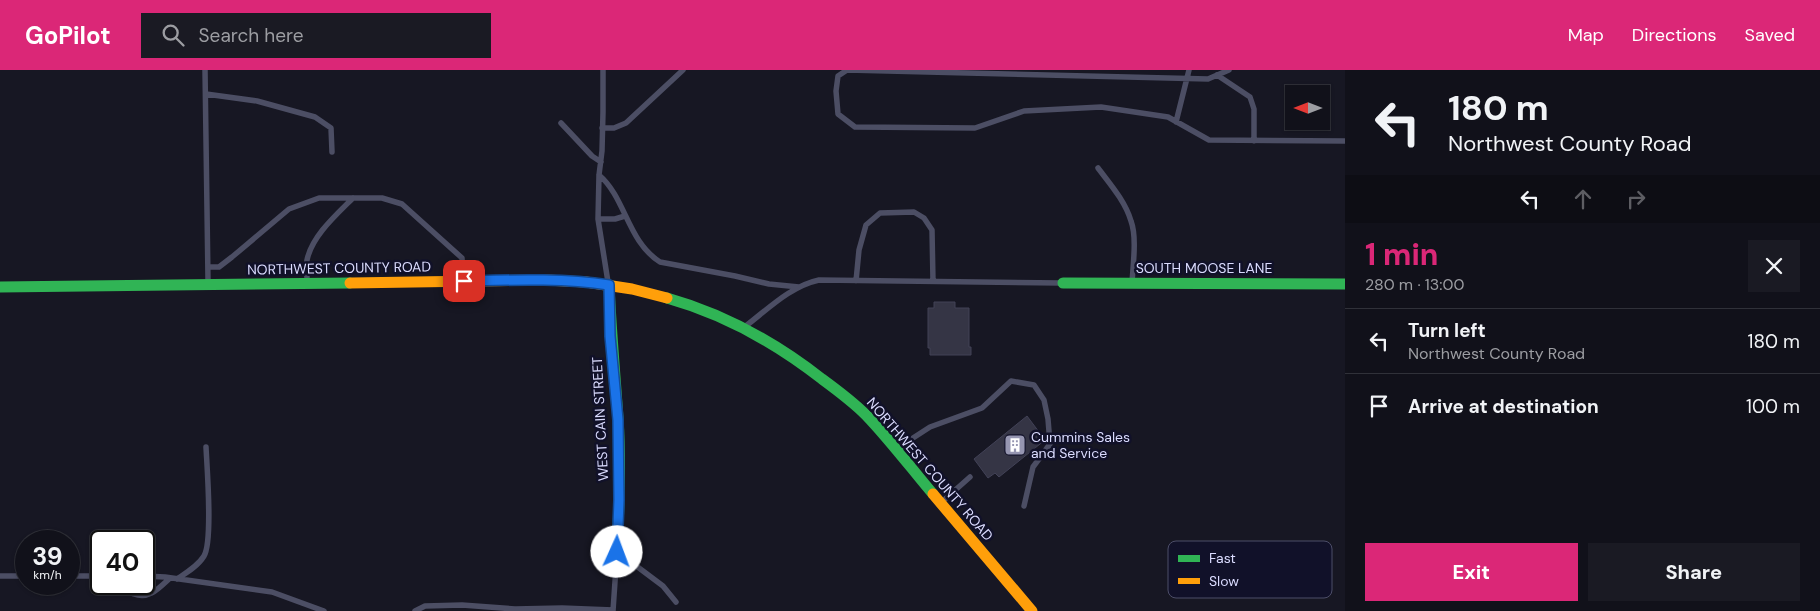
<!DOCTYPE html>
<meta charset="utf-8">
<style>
:root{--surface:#11111a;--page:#1a1a23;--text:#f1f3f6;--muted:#9c9da2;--line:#303139;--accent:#db2777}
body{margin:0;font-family:"DM Sans",sans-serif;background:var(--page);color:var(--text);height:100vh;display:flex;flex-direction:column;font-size:19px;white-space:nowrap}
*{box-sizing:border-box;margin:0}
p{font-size:16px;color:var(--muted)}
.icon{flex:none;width:28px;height:28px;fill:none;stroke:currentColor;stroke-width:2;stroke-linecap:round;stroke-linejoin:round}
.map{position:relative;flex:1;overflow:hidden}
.side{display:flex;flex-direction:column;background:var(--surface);width:475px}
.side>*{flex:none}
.top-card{background:#11111a;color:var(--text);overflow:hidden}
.needle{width:32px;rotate:270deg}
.tools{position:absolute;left:1285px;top:15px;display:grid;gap:10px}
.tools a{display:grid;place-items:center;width:45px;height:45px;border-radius:0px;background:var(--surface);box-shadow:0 1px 4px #0004,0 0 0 1px var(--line);font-size:25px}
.speed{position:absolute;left:15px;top:460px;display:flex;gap:10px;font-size:25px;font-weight:700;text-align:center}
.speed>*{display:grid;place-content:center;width:65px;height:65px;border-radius:50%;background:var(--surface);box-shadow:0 1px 4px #0004,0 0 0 1px var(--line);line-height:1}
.speed small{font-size:12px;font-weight:400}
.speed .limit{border:2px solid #111;border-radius:8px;background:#fff;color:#111}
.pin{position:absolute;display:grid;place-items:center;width:42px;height:42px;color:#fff;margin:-21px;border-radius:10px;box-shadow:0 2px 8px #0006}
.me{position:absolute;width:55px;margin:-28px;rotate:2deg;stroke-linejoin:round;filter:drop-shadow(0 0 4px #0008)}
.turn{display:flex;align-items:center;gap:18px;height:105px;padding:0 20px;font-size:22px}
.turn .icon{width:65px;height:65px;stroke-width:2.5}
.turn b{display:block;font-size:35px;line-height:42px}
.lanes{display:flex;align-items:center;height:48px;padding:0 20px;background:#0003;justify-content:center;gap:25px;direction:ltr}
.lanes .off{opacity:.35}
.round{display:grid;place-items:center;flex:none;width:52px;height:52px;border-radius:0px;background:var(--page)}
.summary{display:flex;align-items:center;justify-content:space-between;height:85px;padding:0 20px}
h1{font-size:30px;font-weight:800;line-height:38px;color:var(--accent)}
.action{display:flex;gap:10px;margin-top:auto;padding:10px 20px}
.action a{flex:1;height:58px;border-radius:0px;background:var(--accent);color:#fff;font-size:20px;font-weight:800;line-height:58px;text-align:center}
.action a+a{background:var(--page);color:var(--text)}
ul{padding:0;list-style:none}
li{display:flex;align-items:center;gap:15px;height:65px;padding:0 20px;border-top:1px solid var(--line)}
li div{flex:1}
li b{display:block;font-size:19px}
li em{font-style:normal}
header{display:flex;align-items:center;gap:30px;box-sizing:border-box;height:70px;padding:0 25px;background:var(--accent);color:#fff}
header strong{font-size:24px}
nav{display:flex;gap:28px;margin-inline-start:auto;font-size:18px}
.search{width:350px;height:45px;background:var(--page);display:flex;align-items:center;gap:12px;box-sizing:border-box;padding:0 18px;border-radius:0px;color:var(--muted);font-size:19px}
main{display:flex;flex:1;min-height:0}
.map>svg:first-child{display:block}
.building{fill:#353545;stroke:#424257}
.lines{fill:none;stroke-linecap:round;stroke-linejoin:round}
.lane{stroke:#4c4e64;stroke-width:5.5}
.fast{stroke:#30b455;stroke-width:11}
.slow{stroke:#ff9f0a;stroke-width:11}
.route-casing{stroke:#114b97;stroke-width:12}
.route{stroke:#1a73e8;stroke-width:9}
.labels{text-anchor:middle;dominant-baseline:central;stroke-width:5;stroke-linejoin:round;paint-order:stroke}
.street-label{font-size:14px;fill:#dadbfe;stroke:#111129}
.poi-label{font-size:14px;fill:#dadbfe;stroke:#111129;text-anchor:start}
.key{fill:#111129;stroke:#4d4e69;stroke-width:1}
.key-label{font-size:14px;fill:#dadbfe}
</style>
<header>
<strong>GoPilot</strong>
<div class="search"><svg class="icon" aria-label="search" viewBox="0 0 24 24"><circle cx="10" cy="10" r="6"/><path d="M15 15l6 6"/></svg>Search here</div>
<nav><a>Map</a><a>Directions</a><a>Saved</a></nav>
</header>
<main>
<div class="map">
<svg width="1345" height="541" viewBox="0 0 1345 541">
<rect width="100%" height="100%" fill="#171723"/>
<!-- building -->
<path class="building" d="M934,232H955V238H969V277H971V285H930V278H928V238H934Z
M1027,346L1045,370L999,407L995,403L988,408L974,389Z"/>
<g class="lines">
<!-- lane -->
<path class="lane" d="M205,0L208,210
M603,0V42L602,81L599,105L598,149L608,212
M1229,0L1208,9L847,0L838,6L836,21L838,44L855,57L975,58L1024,41L1101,37L1168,47L1209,70L1345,71
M1217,5L1250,27L1254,39V71
M206,24L257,31L315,47L331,58L332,82
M1176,52L1189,0
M561,53L592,86L601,92
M602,58H614L626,53L683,0
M1098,98C1110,114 1125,131 1131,151C1137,167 1133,195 1132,213
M599,105C626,128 627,171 660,192L735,206L769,214L799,217
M598,149H615L625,146
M208,197H219L232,187L289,139L319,128H382L402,134L462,188L463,208
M307,210C307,204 306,197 307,190C312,166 336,145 353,128
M856,211L859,180L866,155L880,143L914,142L924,148L932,160L933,211
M747,255C769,238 791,216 819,210L1061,213
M901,380L913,368L930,357L982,338L1011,311L1034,315L1044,330L1048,349L1050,374L1033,397L1024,436
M944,430L970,407
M619,483L663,516L676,532
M0,506H26
M69,506H101
M144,506L165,507L272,522L324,541
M177,509C186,503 198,496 204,486C213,471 207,398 206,377
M122,514C125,520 128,521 134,524C149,530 159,518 170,508
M415,541L425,536L462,535L515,539L562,538L613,540
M613,541L617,482"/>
<!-- fast -->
<path class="fast" d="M1063,213L1345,214
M609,215C611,260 615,304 618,348C621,393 619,438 617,482
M0,217L350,213
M667,228C724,244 776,273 822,309C837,320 853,332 866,345C890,370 911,398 933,424"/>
<!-- slow -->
<path class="slow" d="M350,213L546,210L586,212L632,219L667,228
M933,424L1032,541"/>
</g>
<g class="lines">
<!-- route casing -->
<g class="route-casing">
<path id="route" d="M464,211C512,210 561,208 609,215L610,266L618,350L619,430L617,482"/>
</g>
<!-- route -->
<use href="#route" class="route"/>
</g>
<!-- icons -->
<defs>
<g id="building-square" transform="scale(1.125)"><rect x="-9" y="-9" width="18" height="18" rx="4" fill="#9696b1" stroke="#111129"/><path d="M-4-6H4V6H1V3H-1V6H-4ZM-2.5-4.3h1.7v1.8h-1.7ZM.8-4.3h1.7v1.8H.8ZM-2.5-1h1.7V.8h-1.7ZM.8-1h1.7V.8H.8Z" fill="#fff"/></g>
</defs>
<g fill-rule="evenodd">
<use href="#building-square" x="1015" y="375"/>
</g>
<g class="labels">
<!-- street labels -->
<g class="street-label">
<text transform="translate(339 198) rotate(-1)">NORTHWEST COUNTY ROAD</text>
<text x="1204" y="198">SOUTH MOOSE LANE</text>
<text transform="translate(600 349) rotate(-93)">WEST CAIN STREET</text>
<text transform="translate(930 399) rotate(49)">NORTHWEST COUNTY ROAD</text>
</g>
<!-- poi labels -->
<g class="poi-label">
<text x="1031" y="367">Cummins Sales<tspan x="1031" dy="16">and Service</tspan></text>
</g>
</g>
<!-- legend -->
<rect x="1168" y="471" width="164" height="57" rx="8" class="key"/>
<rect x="1178" y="485" width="22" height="7" fill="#30b455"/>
<rect x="1178" y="508" width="22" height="6" fill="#ff9f0a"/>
<g class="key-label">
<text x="1209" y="493">Fast</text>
<text x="1209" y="516">Slow</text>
</g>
</svg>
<div class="tools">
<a><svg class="needle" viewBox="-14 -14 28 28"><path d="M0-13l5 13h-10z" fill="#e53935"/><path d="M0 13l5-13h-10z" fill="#9c9da2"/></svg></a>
</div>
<div class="speed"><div>39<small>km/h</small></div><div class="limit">40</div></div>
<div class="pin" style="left:464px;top:211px;background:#d93025"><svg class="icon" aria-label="arrive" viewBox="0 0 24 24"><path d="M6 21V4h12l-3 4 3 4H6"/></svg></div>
<svg class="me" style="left:617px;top:482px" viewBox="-20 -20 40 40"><circle r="19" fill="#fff"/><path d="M0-13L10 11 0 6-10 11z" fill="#1a73e8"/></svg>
</div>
<section class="side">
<div class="top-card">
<div class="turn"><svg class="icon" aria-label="left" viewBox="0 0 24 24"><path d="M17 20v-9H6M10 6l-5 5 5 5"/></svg><div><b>180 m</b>Northwest County Road</div></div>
<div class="lanes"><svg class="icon" aria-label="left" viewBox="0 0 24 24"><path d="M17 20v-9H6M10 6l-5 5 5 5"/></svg><svg class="icon off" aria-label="ahead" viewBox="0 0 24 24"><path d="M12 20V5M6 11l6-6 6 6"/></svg><svg class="icon off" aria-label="right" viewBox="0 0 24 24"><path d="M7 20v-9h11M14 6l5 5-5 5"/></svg></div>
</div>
<div class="summary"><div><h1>1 min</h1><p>280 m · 13:00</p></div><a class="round"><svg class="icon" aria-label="close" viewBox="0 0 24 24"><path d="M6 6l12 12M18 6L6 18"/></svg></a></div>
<ul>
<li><svg class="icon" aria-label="left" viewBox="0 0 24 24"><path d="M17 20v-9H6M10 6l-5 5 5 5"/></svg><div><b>Turn left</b><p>Northwest County Road</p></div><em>180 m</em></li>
<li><svg class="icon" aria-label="arrive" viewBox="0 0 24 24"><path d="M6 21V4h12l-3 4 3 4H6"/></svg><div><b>Arrive at destination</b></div><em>100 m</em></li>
</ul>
<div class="action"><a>Exit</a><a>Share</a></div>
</section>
</main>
